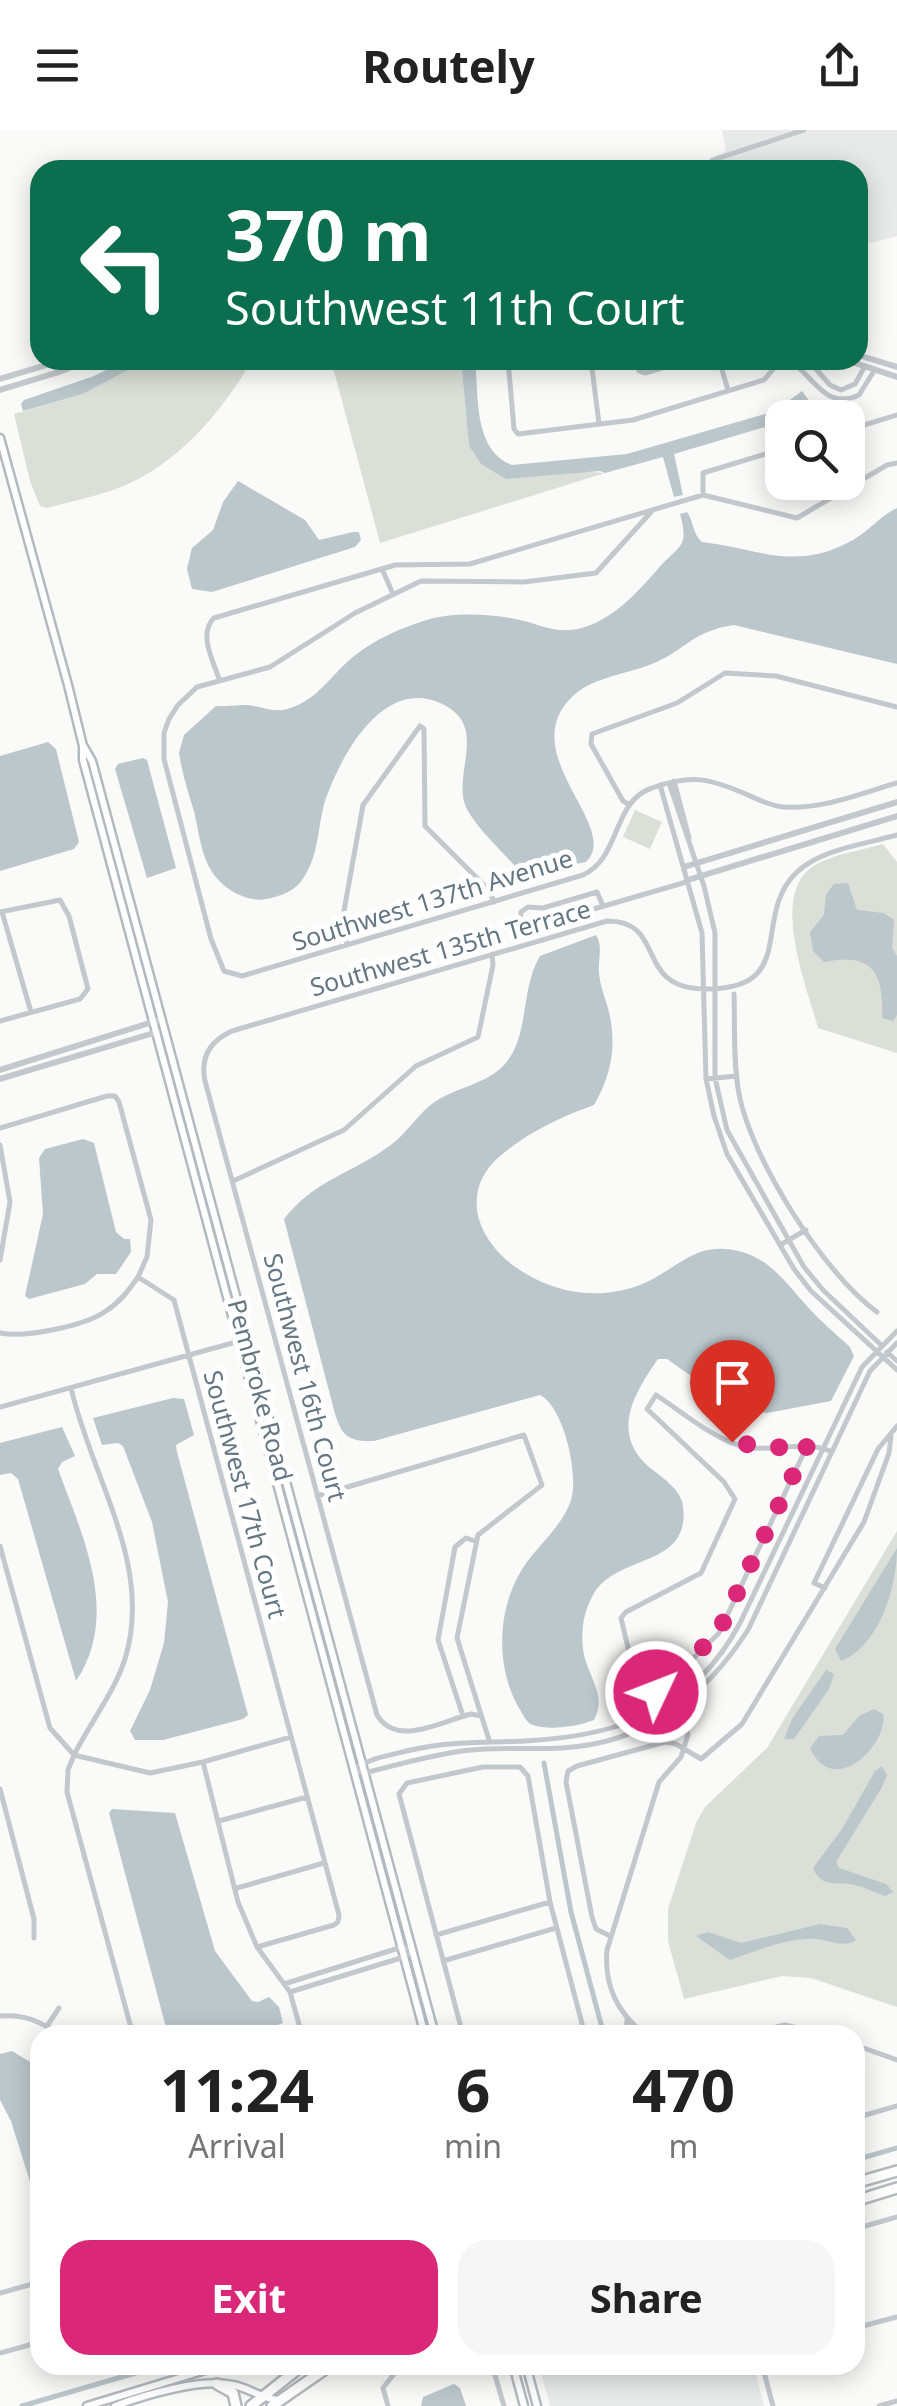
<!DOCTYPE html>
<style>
:root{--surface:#fff;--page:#f6f6f6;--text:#222;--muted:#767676;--accent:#db2777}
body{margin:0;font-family:"Noto Sans",sans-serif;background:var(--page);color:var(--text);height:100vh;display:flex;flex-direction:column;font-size:38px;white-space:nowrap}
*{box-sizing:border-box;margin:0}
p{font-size:32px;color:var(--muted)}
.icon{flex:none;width:55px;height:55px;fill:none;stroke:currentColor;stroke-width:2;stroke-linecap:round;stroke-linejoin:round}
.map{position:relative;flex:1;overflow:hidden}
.side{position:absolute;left:30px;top:1895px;width:835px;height:350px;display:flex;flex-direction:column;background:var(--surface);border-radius:30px;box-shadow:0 5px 25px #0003}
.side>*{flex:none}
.top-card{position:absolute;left:30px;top:30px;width:838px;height:210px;border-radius:30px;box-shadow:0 5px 25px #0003;background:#0b6e4f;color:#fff;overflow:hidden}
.controls{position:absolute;left:765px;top:270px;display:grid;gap:20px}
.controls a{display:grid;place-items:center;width:100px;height:100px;border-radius:20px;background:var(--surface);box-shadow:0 5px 25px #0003;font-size:50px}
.pin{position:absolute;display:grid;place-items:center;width:85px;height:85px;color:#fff;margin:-102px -42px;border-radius:50% 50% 50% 0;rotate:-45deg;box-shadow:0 0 10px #0007}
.pin .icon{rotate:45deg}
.me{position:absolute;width:110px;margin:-55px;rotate:47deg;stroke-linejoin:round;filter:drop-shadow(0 0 8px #0008)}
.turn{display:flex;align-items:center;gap:35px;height:210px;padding:0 30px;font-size:45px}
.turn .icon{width:130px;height:130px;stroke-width:2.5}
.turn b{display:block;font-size:70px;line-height:85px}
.eta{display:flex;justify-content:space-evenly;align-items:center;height:170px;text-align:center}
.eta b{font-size:60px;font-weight:700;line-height:70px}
.button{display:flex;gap:20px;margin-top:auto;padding:20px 30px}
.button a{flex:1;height:115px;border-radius:30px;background:var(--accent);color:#fff;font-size:40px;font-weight:700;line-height:115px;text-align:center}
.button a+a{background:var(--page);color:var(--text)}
header{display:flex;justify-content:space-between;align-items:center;height:130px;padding:0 30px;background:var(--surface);font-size:45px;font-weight:700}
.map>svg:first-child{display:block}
.built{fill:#e8e9e9}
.green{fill:#dadfd7}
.water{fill:#bbc7cb}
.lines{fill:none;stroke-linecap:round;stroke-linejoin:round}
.canal{stroke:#bbc7cb;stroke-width:5}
.secondary-casing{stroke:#b3babf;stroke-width:11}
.trunk-casing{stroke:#b4b9bd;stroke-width:14}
.minor{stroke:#c3c8cc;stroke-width:5}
.tertiary{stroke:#c3c8cc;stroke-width:6}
.secondary{stroke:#fff;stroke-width:6}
.trunk{stroke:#fff;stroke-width:9}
.route{stroke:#db2777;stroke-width:18;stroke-dasharray:0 32.4}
.labels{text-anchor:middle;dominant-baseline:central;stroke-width:10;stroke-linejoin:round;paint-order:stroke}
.street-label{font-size:25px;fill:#657683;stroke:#fff}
</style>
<header><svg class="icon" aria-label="menu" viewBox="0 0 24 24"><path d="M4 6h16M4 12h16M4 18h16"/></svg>Routely<svg class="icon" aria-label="share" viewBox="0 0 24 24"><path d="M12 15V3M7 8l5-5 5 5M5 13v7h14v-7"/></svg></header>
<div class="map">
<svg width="897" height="2276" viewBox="0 0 897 2276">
<rect width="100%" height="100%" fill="#fafaf8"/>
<!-- built -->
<path class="built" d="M722,0H897V106L858,116V40H703L699,35L726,21Z
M539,2235H754L764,2276H550Z"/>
<!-- green -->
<path class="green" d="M147,230H252C223,281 177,335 121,357C98,366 72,371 47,378L40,376L30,351L14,284L83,264Z
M331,230H461L469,316L481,334L605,343L380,413Z
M635,680L662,692L650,719L623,707Z
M883,714L897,732V923L818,898C807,856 768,763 815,735C834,724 862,720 883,714Z
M897,1401V1877L811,1848L782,1846L684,1869L668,1811V1779L696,1693L705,1677L767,1618Z"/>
<!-- water -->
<path class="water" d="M126,230H147L83,264L23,281L21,274L24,270L94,246Z
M461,230H475C479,265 473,320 512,335L627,324L775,281L802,261L816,280L797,287L782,288V292L674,324L683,365L674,367L663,327L605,343L600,341L506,349L481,334L469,316Z
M238,351L305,390L319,410L353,402H359L361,410L355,417L212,462L192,459L187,439L192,418L213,400L223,372Z
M897,378V534L734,495C692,501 686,520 652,534C627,544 594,547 574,565C511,622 623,697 586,732L522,744C505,724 481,703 468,681C448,647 493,596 440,573C383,548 342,624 326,668C317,695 320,723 304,747C297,760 280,767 266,769C257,771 246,768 237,764C202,745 202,716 194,681C188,662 182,643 179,623L184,605L216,576C224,577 235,575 245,575C258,575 270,582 283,580C311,574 324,555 343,536C366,513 399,498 430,489C456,482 496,484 520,490C535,493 552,502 571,500C607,496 635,465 657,440C678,415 690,420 680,384L687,382C694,392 692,403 702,412C761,419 796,442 853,410C869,401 880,386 897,378Z
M48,612L56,619L79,712L74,719L0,741V626Z
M143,628L147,630L176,738L147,748L115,639L118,634Z
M848,753L857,780L884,783L894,790L892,818L897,826V885L893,891L882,888C884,842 872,822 824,832L813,821L810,802L824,785L826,765L834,754Z
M596,805C603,815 598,829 599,843C600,856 606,870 609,882C617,917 611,945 594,975C560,987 527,1003 500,1026C483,1041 475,1057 477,1080C480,1102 496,1123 514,1136C554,1165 605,1173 651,1150C683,1133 700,1110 742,1122C772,1131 786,1153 806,1175C819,1190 835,1203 850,1217L854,1226L831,1271L767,1283L748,1280L728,1272L667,1229H658C632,1266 609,1307 654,1341C666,1350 681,1361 683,1376C691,1439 616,1423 593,1465C583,1482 580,1505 584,1525C589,1547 607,1567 594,1590C579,1596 550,1601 533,1595C526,1593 523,1584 519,1578C494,1535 497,1473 527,1432C541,1413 564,1393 571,1370C579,1345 564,1277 540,1265L374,1311C347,1312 341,1305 334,1280L284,1089C316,1048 353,1044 392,1014C408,1002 419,982 436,971C458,957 486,954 504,935C530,907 520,859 540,826Z
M83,1009L94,1013L116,1102L124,1109H130L131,1122L116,1144H97L85,1154L29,1169L25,1166L43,1084L39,1028L45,1019Z
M173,1268L184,1269L194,1305L176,1315L177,1322L248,1585L243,1589L163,1610H135L130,1601L150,1560L164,1513L168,1472L152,1392L123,1316L118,1313L102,1315L93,1288Z
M62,1297L75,1326L62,1332L58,1339C82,1405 121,1484 76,1551L18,1349L11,1343L0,1345V1313Z
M897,1418C897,1456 880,1516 841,1531L835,1519Z
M826,1540L834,1544L829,1559L794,1609H784L792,1589Z
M874,1579L883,1584C889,1614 833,1670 810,1618L819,1606L843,1605L859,1586Z
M882,1636L887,1645L882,1657L836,1732L839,1738L886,1754L893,1762L885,1766C874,1762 862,1756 850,1754C834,1753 820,1756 813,1738L842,1699L875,1641Z
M112,1679L175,1683L215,1821L252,1871L258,1872L269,1867L279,1877L283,1893L269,1898L267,1905H168L109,1683Z
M820,1794L847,1798L856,1810C843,1818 832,1811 817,1809C788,1807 757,1821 730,1830L696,1806L708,1802L741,1813Z
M12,1921L32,1933L40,1959V2066L32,2058L11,1991L0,1970V1924Z
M454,2254L460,2258L466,2276H421L423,2267Z"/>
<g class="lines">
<!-- canal -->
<path class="canal" d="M544,1633L571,1782L604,1905
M855,2030L897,2018
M22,2276L163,2235"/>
<!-- secondary casing -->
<g class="secondary-casing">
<path id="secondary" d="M0,308L68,555L83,616V630L425,1905
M84,617L92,631L435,1905
M513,2235L524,2276
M526,2235L537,2276
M87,2276L222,2235
M115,2276C145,2265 201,2248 233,2255C249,2258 261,2268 278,2270"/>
</g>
<!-- trunk casing -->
<g class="trunk-casing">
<path id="trunk" d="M855,2053L897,2041
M855,2071L897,2058
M217,2254L233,2263L236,2276
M251,2276L303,2235
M272,2276L331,2235"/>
</g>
<!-- minor -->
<path class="minor" d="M701,40L713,30L804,0
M508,230L514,299L518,304L633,290L764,250L780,231
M591,230L599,294
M635,230L639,241L645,243L688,230
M719,230L728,260
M789,230C815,247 825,281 859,265L874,241
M808,230L830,255L841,260L855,254L865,236
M848,300L897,285
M703,365L797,388L887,335L897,333
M703,365V343L782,319
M651,382L596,443L524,452L421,451L355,483L270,537L197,557L178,575L169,589L164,603V629L211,809L224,841L242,846L583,745C621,728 612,671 652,658C692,644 709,648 748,665C759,670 771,676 784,677C821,680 862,663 897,653
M382,439L393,464
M219,549C213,530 198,504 214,488L395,435L470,434L703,365
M420,596L424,599L425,696L489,760L494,772
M674,651L689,708
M669,653L704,756L715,803V948L727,1000L804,1137L823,1160L880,1214
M660,655L702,803L706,949L714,986L727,1024L794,1139L811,1161L897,1240
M630,675L623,671L591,614L592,604L677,573L725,543L776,546L897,577
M603,776L597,762L543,778L528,777L521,782L520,790L525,796L532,797L683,753L688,750
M0,782L60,770L69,786L88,859L80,869L0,891
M2,782L31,882
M347,815L342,792L363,675L420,596
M734,864C735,896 733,932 739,964C751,1028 824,1144 877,1182
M706,949L737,946
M0,998L107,966H115L119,972L151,1090L147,1127L138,1147L174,1170L339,1785L338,1792L334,1795L257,1817
M0,1015L10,1072L0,1130
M233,1051L344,1000L416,936L478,907L493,835L492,824
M780,1115L806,1100
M0,1203C25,1208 85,1196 106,1181C120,1172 129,1160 138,1147
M887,1222L897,1231
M71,1258C91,1347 154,1435 125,1529C114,1563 90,1593 74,1625L150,1643L203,1632L291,1607
M0,1277L247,1209
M317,1366L524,1305L542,1355L478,1405L457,1508L489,1610
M0,1416L50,1598L74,1625L68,1640L67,1662L133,1905
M825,1458L814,1453L878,1319L897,1296
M664,1557L719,1503L808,1314
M463,1586L438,1510L455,1417L466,1408L475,1411
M481,1586L471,1584C442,1591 397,1618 377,1585L205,951C200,927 210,911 232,901L607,791C668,791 633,858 704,859C801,860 750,786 797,742C821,719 866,714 897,705
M203,1632L238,1772L257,1817L290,1862L302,1905
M354,1640C370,1627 392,1625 411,1620C450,1611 486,1613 525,1611C620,1606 693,1581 740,1493L862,1237L897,1201
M354,1640L365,1643C395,1635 425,1627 455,1622C490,1616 527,1620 562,1618C646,1613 704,1568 748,1500L870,1241L897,1213
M0,1659L34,1789V1808
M219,1691L307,1667
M237,1758L324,1733
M436,1805L550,1772
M610,1806L596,1799L592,1787L566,1652L568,1641L577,1636L665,1612L676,1614L701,1629L742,1594L864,1392L889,1323L891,1306
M443,1831L556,1798
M284,1854L402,1817L412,1820
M290,1862L404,1827L412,1820
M0,1886C23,1884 41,1890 58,1905
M47,1896L59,1878
M463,1905L399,1664L407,1653L483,1637H520L528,1646L550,1772L585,1905
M626,1905L627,1890
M645,1905C617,1882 604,1856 607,1820L659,1652L681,1627L688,1605L683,1584L664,1557L648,1567L639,1565L621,1488L626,1482L701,1443L735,1369L724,1352L647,1279L656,1265C681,1281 710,1306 738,1315C770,1325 802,1308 832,1322
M742,1905L785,1895L826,1905
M855,1915L897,1930
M855,1988L897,1976
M855,2099L897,2087
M0,2163L40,2152
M855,2198L897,2187
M0,2223L40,2212
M492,2235L504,2276
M762,2235L773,2276
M388,2276L383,2258L401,2235
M879,2276L897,2271"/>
<!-- tertiary -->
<path class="tertiary" d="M858,225L897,237
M846,230L897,247
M0,249L63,230
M0,260L59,242L88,230
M684,737L897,672
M688,750L897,686
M0,940L162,889
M0,949L157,902"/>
<!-- secondary -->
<use href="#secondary" class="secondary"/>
<!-- trunk -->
<use href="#trunk" class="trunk"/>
</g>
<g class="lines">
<!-- route -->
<path class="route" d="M656,1562L718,1503L808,1314L772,1318L732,1312"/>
</g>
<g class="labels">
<!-- street labels -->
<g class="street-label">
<text transform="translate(432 769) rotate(-17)">Southwest 137th Avenue</text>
<text transform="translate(450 817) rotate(-16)">Southwest 135th Terrace</text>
<text transform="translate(306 1247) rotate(75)">Southwest 16th Court</text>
<text transform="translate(261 1260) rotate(75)">Pembroke Road</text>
<text transform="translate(246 1364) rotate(75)">Southwest 17th Court</text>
</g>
</g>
</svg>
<div class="controls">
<a><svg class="icon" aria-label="search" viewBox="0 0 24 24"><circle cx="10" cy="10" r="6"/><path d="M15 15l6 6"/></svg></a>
</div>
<div class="pin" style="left:732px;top:1312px;background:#d93025"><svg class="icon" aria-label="arrive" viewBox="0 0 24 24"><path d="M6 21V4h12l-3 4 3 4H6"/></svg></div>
<svg class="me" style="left:656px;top:1562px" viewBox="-20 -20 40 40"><circle r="17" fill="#db2777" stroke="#fff" stroke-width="3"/><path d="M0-11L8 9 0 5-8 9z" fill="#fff"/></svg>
<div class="top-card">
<div class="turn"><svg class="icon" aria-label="left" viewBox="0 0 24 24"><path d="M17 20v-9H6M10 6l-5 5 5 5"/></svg><div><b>370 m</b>Southwest 11th Court</div></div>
</div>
<section class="side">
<div class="eta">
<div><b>11:24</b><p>Arrival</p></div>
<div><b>6</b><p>min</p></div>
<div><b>470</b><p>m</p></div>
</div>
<div class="button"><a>Exit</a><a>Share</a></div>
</section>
</div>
